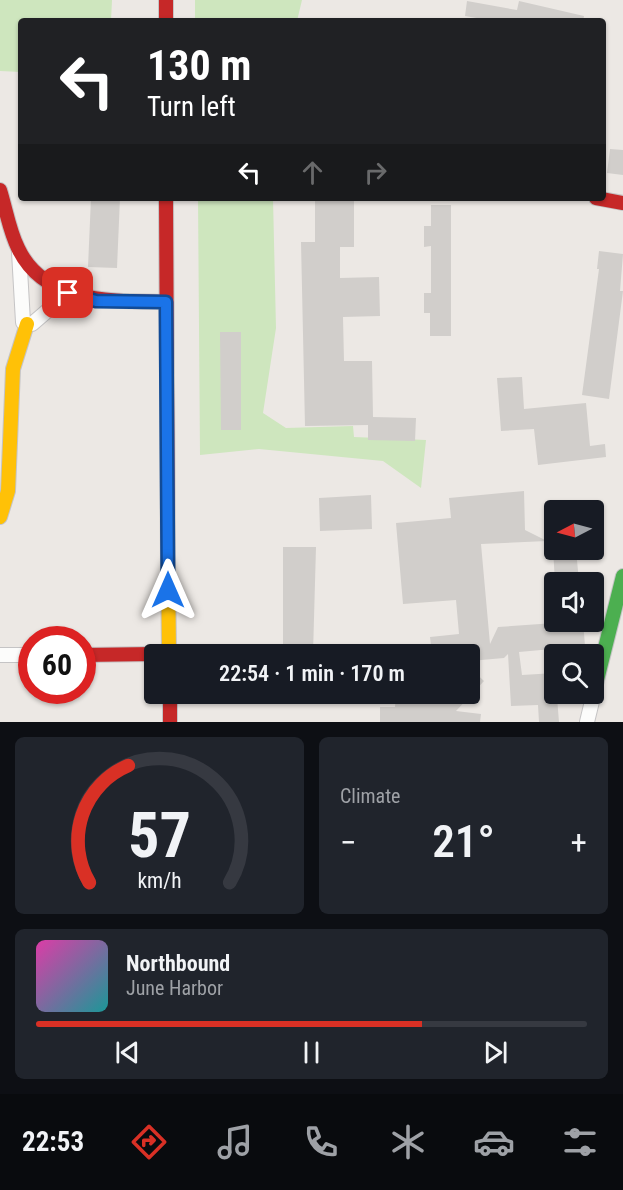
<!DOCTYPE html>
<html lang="en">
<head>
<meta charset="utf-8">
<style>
  body { margin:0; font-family:"Roboto Condensed",sans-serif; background:#20242c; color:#f1f3f6; height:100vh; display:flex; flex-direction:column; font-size:22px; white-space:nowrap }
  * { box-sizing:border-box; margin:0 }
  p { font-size:20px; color:#9ea1a6 }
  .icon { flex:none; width:33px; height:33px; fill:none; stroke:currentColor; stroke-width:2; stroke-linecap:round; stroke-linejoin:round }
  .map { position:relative; height:722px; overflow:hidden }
  .sheet { display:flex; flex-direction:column; gap:15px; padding:15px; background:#0d0f14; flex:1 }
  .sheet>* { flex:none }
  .top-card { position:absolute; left:18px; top:18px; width:588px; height:183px; border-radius:6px; box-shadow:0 2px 4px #0004; background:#202124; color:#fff; overflow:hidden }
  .needle { width:39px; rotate:264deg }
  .controls { position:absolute; left:544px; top:500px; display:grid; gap:12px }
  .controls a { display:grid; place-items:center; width:60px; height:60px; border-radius:6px; background:#171b24; box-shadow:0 2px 4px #0004; font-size:30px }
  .speed { position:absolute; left:18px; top:626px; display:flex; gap:12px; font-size:30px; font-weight:700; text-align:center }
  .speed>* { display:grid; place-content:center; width:78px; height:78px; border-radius:50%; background:#171b24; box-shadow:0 2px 4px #0004; line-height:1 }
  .speed .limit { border:9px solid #d22; background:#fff; color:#111 }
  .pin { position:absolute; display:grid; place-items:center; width:51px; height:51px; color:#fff; margin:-26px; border-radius:12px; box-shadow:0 3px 9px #0006 }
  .me { position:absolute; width:66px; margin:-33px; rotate:0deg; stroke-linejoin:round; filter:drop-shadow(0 0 4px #0008) }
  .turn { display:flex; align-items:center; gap:21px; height:126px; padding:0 30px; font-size:27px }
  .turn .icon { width:78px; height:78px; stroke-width:2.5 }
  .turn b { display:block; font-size:42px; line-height:51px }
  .lanes { display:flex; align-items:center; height:57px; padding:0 30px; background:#0003; justify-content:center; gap:30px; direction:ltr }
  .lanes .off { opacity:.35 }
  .big { font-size:45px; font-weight:600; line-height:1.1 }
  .sheet .tile { flex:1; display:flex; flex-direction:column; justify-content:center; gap:9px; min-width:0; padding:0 21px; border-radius:9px; background:#20242c }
  .sheet .dial { align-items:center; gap:0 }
  .dial svg { height:156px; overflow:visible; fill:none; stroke:#363941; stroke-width:7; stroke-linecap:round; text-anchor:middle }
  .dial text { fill:#f1f3f6; stroke:none }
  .song { display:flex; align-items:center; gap:18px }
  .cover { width:72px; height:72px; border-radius:9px; background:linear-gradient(135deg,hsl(320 70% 55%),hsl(180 70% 35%)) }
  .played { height:6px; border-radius:3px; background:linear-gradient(90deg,#d93025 70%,#363941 70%) }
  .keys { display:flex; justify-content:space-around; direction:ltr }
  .heat { display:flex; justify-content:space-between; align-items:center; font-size:33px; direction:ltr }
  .sheet .tiles { flex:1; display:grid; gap:15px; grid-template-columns:1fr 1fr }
  .tile:last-child { grid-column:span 2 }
  .trip { position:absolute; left:144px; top:644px; width:336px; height:60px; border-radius:6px; background:#171b24; box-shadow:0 2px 4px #0004; font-weight:600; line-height:60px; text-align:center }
  .menu { display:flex; height:96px; justify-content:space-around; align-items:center; background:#090b0e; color:#9ea1a6 }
  .menu .icon { width:42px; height:42px }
  .menu .on { color:#d93025 }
  .menu b { font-size:27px; color:#f1f3f6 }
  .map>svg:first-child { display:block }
  .green { fill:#cee6be }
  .building { fill:#d1cecb }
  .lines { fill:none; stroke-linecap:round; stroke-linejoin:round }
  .street-casing { stroke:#c5c4c5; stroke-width:16 }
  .fast-casing { stroke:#c5c4c5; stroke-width:16 }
  .slow-casing { stroke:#c5c4c5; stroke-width:16 }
  .jam-casing { stroke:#c5c4c5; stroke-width:16 }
  .street { stroke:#fcfcfb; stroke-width:14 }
  .fast { stroke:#4caf50; stroke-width:14 }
  .slow { stroke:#ffc107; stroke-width:14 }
  .jam { stroke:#c62828; stroke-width:14 }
  .route-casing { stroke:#114b97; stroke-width:15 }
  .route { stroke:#1a73e8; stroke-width:10 }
</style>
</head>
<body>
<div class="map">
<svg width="623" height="722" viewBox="0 0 623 722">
  <rect width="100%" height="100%" fill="#ece8e4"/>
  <g class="green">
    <polygon points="0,0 112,0 111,21 21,21 21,72 0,71"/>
    <polygon points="195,0 302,0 297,21 195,21"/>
    <polygon points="198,198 273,198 276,328 263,413 286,428 353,426 354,437 426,440 421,488 383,461 259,449 200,455"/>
  </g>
  <g class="building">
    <polygon points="467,1 517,10 519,1 584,16 583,21 494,21 465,16"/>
    <polygon points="610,149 623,150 623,175 607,173"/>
    <polygon points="91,198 120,198 117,268 88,267"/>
    <polygon points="315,198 354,198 354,247 340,247 340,278 379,277 380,316 343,317 344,361 372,361 373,417 416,418 415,441 368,440 368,425 305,426 301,242 315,242"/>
    <polygon points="431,205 451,205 451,336 430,336 430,313 424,313 424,293 431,293 431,246 424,247 424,226 431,226"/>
    <polygon points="599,251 623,254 620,291 623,291 609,399 582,395 599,269 597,269"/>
    <polygon points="220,332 241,332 241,430 221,430"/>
    <polygon points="522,377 524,409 586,403 590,446 605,444 606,457 538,465 534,429 501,431 497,378"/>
    <polygon points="524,491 525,530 547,541 481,544 490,644 498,627 583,621 585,646 519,652 522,675 555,673 559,722 539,722 538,705 511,706 508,654 504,658 470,661 470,654 432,654 430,637 459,634 456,600 403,604 396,523 451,518 449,498"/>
    <polygon points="371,495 372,529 320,531 319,498"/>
    <polygon points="283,547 316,547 313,654 283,654"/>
    <polygon points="553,549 576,549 579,582 555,582"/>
    <polygon points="470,668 484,681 456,711 481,714 480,722 380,722 380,707 395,707 396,693 470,693"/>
  </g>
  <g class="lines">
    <g class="street-casing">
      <g id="street">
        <polyline points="19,252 23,322 32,324 68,293"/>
        <polyline points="0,655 32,655"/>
        <polyline points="587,722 594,693"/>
      </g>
    </g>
    <g class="fast-casing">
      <polyline id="fast" points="594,692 623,576"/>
    </g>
    <g class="slow-casing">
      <g id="slow">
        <polyline points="0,517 8,491 13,369 27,324"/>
        <polyline points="168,564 169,654"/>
      </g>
    </g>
    <g class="jam-casing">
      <g id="jam">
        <polyline points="166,0 166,21"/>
        <path d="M0 190C6 209 9 230 18 248 44 304 113 301 166 302"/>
        <polyline points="166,198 168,564"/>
        <polyline points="596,198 623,203"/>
        <polyline points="82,655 154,654"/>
        <polyline points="170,693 170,722"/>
      </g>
    </g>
    <use href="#street" class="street"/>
    <use href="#fast" class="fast"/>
    <use href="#slow" class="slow"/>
    <use href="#jam" class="jam"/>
  </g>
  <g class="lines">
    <g class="route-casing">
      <polyline id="route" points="68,293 96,301 166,302 168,590"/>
    </g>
    <use href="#route" class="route"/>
  </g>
</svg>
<div class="controls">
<a><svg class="needle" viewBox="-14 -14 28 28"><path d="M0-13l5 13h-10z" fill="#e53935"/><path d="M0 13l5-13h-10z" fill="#9ea1a6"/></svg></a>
<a><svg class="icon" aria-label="sound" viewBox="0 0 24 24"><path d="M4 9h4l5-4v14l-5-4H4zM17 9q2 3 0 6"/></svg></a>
<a><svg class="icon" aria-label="search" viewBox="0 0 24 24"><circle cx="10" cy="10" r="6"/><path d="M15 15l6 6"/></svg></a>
</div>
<div class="speed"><div class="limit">60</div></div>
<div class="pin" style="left:68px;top:293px;background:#d93025"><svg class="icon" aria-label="arrive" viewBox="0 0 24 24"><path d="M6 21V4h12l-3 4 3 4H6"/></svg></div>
<svg class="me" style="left:168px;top:590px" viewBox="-20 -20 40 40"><path d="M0-17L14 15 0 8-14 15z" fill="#1a73e8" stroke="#fff" stroke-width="4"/></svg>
<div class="trip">22:54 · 1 min · 170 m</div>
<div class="top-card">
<div class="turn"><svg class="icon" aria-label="left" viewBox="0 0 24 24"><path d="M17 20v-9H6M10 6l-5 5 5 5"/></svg><div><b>130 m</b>Turn left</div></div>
<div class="lanes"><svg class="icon" aria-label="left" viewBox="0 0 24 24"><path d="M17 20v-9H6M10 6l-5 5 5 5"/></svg><svg class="icon off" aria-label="ahead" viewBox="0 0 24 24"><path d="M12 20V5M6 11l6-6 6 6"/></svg><svg class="icon off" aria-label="right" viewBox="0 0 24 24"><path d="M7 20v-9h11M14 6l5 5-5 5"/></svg></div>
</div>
</div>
<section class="sheet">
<div class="tiles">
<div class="tile dial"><svg viewBox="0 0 100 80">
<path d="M14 69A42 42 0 1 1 86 69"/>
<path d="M14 69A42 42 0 0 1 34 9" stroke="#d93025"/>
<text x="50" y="56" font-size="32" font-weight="700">57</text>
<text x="50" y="72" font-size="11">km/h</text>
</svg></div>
<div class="tile"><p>Climate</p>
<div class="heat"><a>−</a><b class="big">21°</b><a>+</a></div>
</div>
<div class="tile">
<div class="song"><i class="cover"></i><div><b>Northbound</b><p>June Harbor</p></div></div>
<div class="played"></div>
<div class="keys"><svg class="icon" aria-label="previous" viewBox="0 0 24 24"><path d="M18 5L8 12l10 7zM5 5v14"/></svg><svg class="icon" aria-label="pause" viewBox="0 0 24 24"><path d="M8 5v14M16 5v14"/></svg><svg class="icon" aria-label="next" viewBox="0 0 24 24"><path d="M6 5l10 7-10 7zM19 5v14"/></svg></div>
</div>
</div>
</section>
<nav class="menu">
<b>22:53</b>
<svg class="icon on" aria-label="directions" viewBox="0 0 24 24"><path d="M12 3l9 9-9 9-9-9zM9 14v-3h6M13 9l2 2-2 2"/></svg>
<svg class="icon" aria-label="music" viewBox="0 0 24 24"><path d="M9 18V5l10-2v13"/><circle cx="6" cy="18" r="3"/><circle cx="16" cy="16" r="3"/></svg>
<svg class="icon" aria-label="phone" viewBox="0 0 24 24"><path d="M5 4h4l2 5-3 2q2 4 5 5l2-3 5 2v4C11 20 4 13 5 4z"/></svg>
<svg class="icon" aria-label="climate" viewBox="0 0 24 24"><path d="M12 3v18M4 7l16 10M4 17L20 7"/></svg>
<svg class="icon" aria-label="car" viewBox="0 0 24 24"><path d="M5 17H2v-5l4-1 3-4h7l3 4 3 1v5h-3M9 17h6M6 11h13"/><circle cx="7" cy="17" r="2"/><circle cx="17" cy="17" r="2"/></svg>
<svg class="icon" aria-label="filters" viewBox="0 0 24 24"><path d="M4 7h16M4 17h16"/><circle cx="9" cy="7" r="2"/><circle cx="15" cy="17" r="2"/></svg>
</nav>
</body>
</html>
